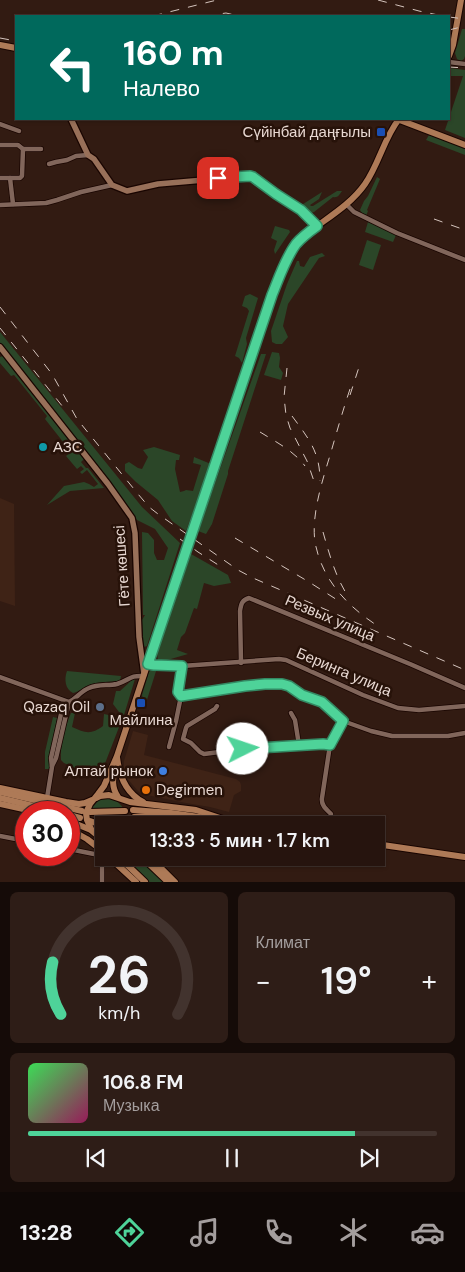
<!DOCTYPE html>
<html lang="ru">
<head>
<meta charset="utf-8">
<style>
  body { margin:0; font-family:"DM Sans",sans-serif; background:#2e1d17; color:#f1f3f6; height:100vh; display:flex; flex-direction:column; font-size:19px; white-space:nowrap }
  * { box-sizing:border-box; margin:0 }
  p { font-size:16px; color:#a49e9e }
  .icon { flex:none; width:28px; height:28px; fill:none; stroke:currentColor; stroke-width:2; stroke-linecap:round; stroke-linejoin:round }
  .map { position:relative; height:882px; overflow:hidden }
  .side { display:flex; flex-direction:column; gap:10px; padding:10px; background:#150b08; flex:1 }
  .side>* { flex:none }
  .top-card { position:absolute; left:15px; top:15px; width:435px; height:105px; border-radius:0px; box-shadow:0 1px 4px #0004,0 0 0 1px #42332e; background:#00695c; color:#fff; overflow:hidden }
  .speed { position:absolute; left:15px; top:801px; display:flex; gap:10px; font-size:25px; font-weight:700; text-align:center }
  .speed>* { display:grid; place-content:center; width:65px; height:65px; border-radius:50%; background:#26140e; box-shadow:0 1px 4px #0004,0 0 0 1px #42332e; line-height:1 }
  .speed .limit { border:8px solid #d22; background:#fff; color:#111 }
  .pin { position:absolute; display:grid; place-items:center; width:42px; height:42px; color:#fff; margin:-21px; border-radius:10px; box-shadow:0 2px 8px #0006 }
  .me { position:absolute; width:55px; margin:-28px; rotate:86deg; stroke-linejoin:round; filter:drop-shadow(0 0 4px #0008) }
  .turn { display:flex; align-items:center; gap:18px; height:105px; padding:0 25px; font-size:22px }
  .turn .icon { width:65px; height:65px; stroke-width:2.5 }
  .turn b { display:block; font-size:35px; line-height:42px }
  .big { font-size:38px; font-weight:600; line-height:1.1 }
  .side .card { flex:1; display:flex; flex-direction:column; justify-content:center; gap:8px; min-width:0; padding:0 18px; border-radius:8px; background:#2e1d17 }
  .side .dial { align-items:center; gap:0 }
  .dial svg { height:130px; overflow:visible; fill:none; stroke:#42332e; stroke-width:7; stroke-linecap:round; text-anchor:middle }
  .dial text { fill:#f1f3f6; stroke:none }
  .song { display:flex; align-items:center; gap:15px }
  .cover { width:60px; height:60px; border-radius:8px; background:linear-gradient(135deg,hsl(130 70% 55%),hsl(330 70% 35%)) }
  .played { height:5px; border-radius:2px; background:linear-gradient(90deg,#4ed399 80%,#42332e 80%) }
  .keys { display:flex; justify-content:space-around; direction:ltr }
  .heat { display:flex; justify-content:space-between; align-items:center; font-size:28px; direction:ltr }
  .side .tiles { flex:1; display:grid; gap:10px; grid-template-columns:1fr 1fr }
  .card:last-child { grid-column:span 2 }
  .trip { position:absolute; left:95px; top:816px; width:290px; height:50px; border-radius:0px; background:#26140e; box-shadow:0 1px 4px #0004,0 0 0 1px #42332e; font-weight:600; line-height:50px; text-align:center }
  .tab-bar { display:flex; height:80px; justify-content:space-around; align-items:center; background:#0f0806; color:#a49e9e }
  .tab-bar .icon { width:35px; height:35px }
  .tab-bar .active { color:#4ed399 }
  .tab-bar b { font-size:22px; color:#f1f3f6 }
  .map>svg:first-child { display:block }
  .built { fill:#3f2316 }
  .green { fill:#2b4628 }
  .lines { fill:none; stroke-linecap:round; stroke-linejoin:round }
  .street-casing { stroke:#190501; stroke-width:6 }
  .secondary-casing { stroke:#190501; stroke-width:8 }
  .primary-casing { stroke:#190501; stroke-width:8 }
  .street { stroke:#81665b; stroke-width:4.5 }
  .secondary { stroke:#987059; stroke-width:5.5 }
  .primary { stroke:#ae7a57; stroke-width:6 }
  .rail { stroke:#d5c5be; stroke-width:1; stroke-dasharray:9 9; stroke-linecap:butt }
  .primary-bridge-casing { stroke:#190501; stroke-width:8; stroke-linecap:butt }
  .primary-bridge { stroke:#ae7a57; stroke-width:6 }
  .route-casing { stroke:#338963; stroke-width:12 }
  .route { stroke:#4ed399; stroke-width:9 }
  .transit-dot { fill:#1a4fb4; stroke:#271209; stroke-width:2 }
  .culture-dot { fill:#0f9aa8; stroke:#271209; stroke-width:2 }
  .service-dot { fill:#5c6f8a; stroke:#271209; stroke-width:2 }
  .shop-dot { fill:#3f7fe0; stroke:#271209; stroke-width:2 }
  .food-dot { fill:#e8710a; stroke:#271209; stroke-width:2 }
  .labels { text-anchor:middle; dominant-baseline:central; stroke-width:5; stroke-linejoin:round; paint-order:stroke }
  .poi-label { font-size:15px; fill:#e8d8d2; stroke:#271209; text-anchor:end }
  .street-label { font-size:15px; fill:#e8d8d2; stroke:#271209 }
</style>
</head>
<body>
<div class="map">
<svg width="465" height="882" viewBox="0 0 465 882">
  <rect width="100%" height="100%" fill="#321b12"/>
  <g class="built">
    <polygon points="0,498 14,504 15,606 0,601"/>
    <polygon points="133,731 148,735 144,755 236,779 240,782 241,785 241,791 234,795 229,812 210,807 186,803 142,794 138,791 126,777 124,768 124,761"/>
  </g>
  <g class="green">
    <polygon points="462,29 465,29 465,56 464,59 461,61 457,59 455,53"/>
    <polygon points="449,68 465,70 465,138 445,130 463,76 449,76"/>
    <polygon points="429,135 465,148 465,155 426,140"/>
    <polygon points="377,177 380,179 367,210 368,211 366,216 362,213 360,210 364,201 368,196"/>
    <path d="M337 191H342C339 195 338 198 333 197L314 212 309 214 300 206 322 192 319 199 310 205 311 206H313Z"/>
    <polygon points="368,222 385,229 396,235 393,242 365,232"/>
    <polygon points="275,226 289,230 290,232 275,254 274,250 277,241 271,238"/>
    <polygon points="367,240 381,245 373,270 359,265"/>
    <polygon points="322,253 325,256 319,258 288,304 283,326 288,337 282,344 276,344 272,342 271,331 287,284 297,261 299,261 300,266 304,267 310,257"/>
    <polygon points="250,294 258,298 246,338 247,344 242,363 239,358 235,356 249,311 247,308 242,306 245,296"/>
    <polygon points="0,332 142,507 180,543 147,646 144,647 143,646 142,620 145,615 143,615 142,532 148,533 154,540 154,553 157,560 164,560 168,548 155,529 137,520 0,345"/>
    <polygon points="272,352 279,353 280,358 279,367 283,373 281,380 264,375"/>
    <polygon points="261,354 266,354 228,471 228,474 212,524 206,534 198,531"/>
    <polygon points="3,356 84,459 81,462 86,468 88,468 104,488 70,491 47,505 64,486 84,482 89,484 94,487 98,484 87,470 82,474 80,472 84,469 81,466 77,469 66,456 71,452 45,419 47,416 14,375 11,376 0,363 0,357"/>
    <polygon points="154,447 180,455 179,460 176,460 175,469 180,492 184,491 186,490 193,491 201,465 193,463 194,457 211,464 186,531 172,521 158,500 136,482 125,471 125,464 129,462 138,468 142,469 148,457 143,450"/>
    <polygon points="191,554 228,575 231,583 214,586 204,583 197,609 194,608 185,633 181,637 177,650 188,654 164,661 158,660 157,654"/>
    <polygon points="157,668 146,703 145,706 142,695 149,672 152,669"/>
    <path d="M67 671 121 676 120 681C110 682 97 681 87 686 82 688 79 692 73 693 65 689 64 679 67 671Z"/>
    <polygon points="135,679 124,715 119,712 113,704 116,691 120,691 132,680"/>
    <path d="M71 713H75L72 727C85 733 91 735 103 726L104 714 113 716 121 722 99 779 64 763 61 760C60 744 65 727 71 713Z"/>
    <polygon points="53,717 57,718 50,755 50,766 49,769 45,769 45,752"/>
    <path d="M107 798C114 798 119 802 123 808L105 809H91L99 800Z"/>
    <polygon points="125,815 123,825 110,825 94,818 94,816"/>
    <polygon points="123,858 138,858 164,882 147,882"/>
  </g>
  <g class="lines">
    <g class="street-casing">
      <g id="street">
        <polyline points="449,62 465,64"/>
        <polyline points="0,124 19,131"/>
        <polyline points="0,145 18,145 23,149 41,149"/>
        <polyline points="49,164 56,162 67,160 76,156 88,155"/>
        <polyline points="0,178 20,178 22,176 23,149"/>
        <polyline points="10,178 13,204"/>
        <polyline points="346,204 354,212 397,233 465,260"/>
        <polyline points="0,205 46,203 57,200 81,192 112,185"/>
        <path d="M241 663 240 611C241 604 242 600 249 598L410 664 465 688"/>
        <polyline points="148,664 154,665 182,666 279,659 286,660 363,695 398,708 419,710 465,706"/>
        <path d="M0 677 69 702C76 699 81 691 89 688 98 684 108 686 117 684 130 680 129 675 144 676"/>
        <polyline points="181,696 245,686 265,684 282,684 289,686 302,695 322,703 343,721 371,731 392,736 448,736 465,733"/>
        <polyline points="181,696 178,692 182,666"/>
        <polyline points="217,706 215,709 187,726 186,728 183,739 191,743 200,752 204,754 243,749 299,745 330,745"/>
        <polyline points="291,713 295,720 299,745"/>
        <polyline points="169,747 176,721 181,696"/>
        <polyline points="52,766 56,758 69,702"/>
        <polyline points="47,798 52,767 51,758 64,701"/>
        <path d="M329 825 331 814C326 809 321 805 322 798L330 745 343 721"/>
        <polyline points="0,836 26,841"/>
        <polyline points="69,849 104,856"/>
        <polyline points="102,882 102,856"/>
      </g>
    </g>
    <g class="secondary-casing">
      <g id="secondary">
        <path d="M71 119 88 155 94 159 112 185 127 191 158 184 250 176 253 177C274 193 298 207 317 226"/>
        <polyline points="0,347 108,484 132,518 135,533 139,637 144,674"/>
      </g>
    </g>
    <g class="primary-casing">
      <g id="primary">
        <polyline points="0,45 16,48"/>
        <polyline points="449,56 453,45 461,0"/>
        <polyline points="397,119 465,145"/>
        <path d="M208 484 272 295C280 274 287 254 303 237 323 220 349 207 365 184 379 164 384 138 399 119"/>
        <path d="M117 757C119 775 126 793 143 802"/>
        <path d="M115 767C113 778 111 787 118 797"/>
        <polyline points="0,788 66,802 79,804 85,803 92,800"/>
        <polyline points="0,792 82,811"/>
        <polyline points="0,798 58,812"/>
        <polyline points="96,798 100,796 109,795 130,802 196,810 229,821 245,825"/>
        <polyline points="0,804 37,812"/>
        <polyline points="133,810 171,813 213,819"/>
        <polyline points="90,812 125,811"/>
        <polyline points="69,815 80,818"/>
        <polyline points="69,821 91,830"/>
        <polyline points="90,821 104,826"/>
        <polyline points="128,823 134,817 152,816 210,823 230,824"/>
        <polyline points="155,825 162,819 166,818"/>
        <polyline points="69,829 87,839 104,852"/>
        <polyline points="104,837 98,836 92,831 87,820 86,813 90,804 98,794 104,786 117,756 169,599"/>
        <polyline points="376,844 465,857"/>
        <polyline points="110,858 136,882"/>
        <polyline points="120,858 145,882"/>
        <polyline points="143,858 168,882"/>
        <polyline points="151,858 175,882"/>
      </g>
    </g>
    <use href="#street" class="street"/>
    <use href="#secondary" class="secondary"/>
    <use href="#primary" class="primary"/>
    <g class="rail">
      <polyline points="378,0 419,11 443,16"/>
      <polyline points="153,16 217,0"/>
      <polyline points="205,16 226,13 239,16"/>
      <polyline points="449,17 465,19"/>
      <polyline points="449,30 465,26"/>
      <polyline points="0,38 16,41"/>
      <polyline points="449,67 465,68"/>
      <polyline points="434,219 465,230"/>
      <polyline points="0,307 52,374 77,419 138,494 149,507 158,514 238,570 253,578 465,670"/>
      <polyline points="0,328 67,412"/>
      <polyline points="287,368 284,397 286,415 290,428 307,461 315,484"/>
      <path d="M350 389C343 410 337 431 331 452 323 479 311 514 315 542 322 581 349 608 381 628"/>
      <polyline points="350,395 360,364"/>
      <path d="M292 416C309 439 320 452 320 481"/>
      <path d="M260 432C276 442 294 451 305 466"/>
      <path d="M323 532C329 553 335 575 346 593"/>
      <polyline points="235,538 309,582 342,603"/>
      <polyline points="180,539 198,552 223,568"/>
    </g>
    <g class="primary-bridge-casing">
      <polyline id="primary-bridge" points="169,599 208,484"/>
    </g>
    <use href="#primary-bridge" class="primary-bridge"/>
  </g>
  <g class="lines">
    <g class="route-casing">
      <path id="route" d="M218 178 250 176 253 177 276 194 301 210 317 226C310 231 302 237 296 244 285 259 279 278 272 295L148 664 154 665 182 666 178 692 181 696 245 686 265 684H282L289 686 302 695 322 702 343 721 330 745 323 744 243 749"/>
    </g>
    <use href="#route" class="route"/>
  </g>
  <g class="transit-dot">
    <rect x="376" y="127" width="10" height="10" rx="2.5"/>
    <rect x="136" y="698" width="10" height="10" rx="2.5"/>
  </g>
  <circle class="culture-dot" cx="43" cy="447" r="5"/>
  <circle class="service-dot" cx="100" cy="707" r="5"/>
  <circle class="shop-dot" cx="163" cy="771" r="5"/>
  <circle class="food-dot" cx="146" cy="790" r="5"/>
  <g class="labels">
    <g class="poi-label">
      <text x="371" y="132">Сүйінбай даңғылы</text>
      <text x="53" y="447" text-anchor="start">АЗС</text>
      <text x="90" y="707">Qazaq Oil</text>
      <text x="141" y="720" text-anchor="middle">Майлина</text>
      <text x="153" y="771">Алтай рынок</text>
      <text x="156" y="790" text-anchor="start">Degirmen</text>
    </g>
    <g class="street-label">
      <text transform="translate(122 566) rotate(-94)">Гёте көшесі</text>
      <text transform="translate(330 618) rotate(23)">Резвых улица</text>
      <text transform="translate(344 672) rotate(23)">Беринга улица</text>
    </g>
  </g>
</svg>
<div class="speed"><div class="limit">30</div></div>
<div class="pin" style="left:218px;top:178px;background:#d93025"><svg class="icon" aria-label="arrive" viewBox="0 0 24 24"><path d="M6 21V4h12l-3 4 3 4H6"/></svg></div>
<svg class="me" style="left:243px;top:749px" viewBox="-20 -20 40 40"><circle r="19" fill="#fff"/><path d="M0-13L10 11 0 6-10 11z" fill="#4ed399"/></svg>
<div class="trip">13:33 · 5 мин · 1.7 km</div>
<div class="top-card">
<div class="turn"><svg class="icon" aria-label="left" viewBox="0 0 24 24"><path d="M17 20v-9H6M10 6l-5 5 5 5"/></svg><div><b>160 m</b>Налево</div></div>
</div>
</div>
<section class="side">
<div class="tiles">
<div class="card dial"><svg viewBox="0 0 100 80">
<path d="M14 69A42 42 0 1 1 86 69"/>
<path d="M14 69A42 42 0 0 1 9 37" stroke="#4ed399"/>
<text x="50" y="56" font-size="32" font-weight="700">26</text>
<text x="50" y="72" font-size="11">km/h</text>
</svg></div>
<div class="card"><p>Климат</p>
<div class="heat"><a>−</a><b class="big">19°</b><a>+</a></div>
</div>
<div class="card">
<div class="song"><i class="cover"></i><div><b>106.8 FM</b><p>Музыка</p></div></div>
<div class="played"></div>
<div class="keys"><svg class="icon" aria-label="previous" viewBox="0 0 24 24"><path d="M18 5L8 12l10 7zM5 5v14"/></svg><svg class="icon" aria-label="pause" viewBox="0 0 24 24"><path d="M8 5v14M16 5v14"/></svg><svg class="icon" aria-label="next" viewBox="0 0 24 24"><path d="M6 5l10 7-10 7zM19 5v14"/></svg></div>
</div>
</div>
</section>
<nav class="tab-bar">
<b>13:28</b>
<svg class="icon active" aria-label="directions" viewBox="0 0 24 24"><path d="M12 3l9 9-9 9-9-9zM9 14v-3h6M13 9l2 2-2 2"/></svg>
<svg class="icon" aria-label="music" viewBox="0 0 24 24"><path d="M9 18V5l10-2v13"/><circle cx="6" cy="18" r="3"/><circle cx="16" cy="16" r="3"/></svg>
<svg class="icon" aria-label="phone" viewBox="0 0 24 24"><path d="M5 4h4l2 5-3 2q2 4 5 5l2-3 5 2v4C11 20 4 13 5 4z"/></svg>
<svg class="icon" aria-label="climate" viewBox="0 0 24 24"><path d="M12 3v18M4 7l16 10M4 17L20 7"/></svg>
<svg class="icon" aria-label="car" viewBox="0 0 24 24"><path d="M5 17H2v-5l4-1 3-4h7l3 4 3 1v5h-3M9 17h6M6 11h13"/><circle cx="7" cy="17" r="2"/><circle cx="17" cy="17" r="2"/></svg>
</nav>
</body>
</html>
